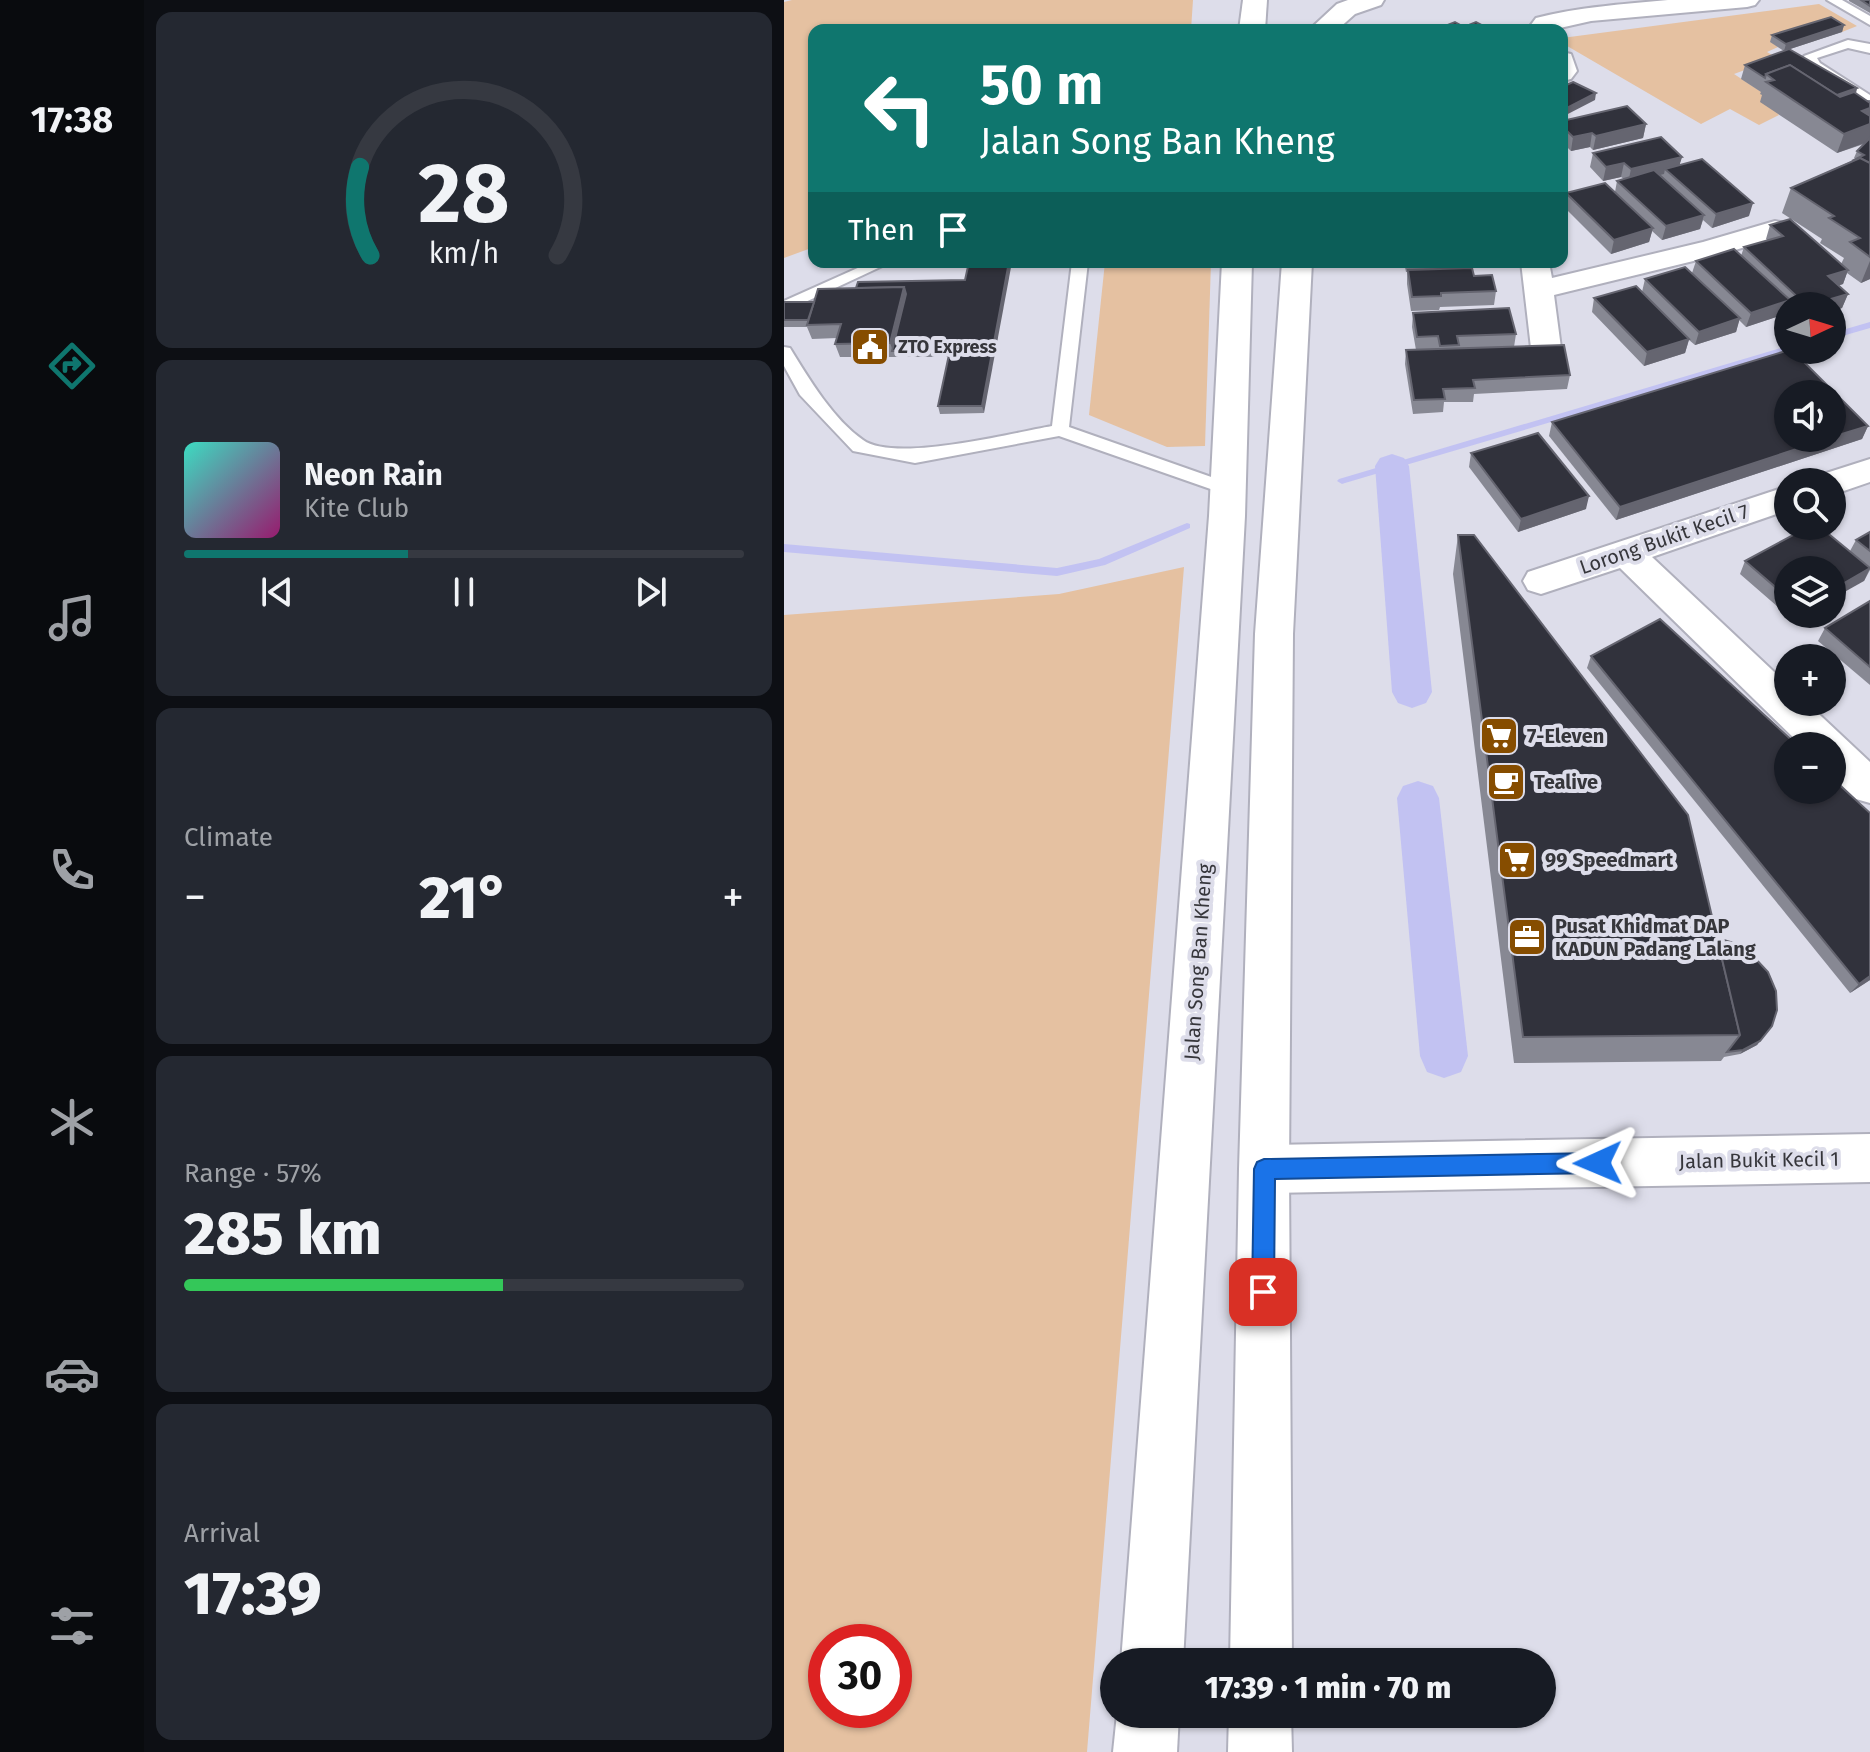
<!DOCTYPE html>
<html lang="en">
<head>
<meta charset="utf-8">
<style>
  body { margin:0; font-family:"Fira Sans",sans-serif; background:#242831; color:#f1f3f6; height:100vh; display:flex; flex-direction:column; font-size:30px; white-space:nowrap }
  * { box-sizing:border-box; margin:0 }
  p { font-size:26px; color:#9ea1a6 }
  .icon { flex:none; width:44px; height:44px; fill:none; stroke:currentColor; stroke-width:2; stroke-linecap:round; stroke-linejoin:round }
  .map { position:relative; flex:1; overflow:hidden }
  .details { display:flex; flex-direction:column; gap:12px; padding:12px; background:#0d0f14; width:640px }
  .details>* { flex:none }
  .hud { position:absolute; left:24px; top:24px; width:760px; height:244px; border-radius:16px; box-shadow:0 2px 6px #0004; background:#0f766e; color:#fff; overflow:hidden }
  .needle { width:52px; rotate:86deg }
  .tools { position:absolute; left:990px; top:292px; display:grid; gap:16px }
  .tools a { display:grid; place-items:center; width:72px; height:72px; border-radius:50%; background:#171b24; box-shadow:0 2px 6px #0004; font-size:40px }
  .speed { position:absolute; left:24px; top:1624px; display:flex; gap:16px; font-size:40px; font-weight:700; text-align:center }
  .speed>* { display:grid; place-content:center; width:104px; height:104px; border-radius:50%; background:#171b24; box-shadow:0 2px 6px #0004; line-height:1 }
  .speed .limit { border:12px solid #d22; background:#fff; color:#111 }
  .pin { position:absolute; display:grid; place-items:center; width:68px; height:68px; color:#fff; margin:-34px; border-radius:16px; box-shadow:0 4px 12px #0006 }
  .me { position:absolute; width:88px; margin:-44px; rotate:269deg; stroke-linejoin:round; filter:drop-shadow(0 0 6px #0008) }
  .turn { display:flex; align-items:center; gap:28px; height:168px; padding:0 40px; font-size:36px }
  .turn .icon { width:104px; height:104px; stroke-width:2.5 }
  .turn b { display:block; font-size:56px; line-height:68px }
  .then { display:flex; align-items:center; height:76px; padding:0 40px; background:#0003; gap:16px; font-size:30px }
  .big { font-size:60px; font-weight:800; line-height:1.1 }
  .details .card { flex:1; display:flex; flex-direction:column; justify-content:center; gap:12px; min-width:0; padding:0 28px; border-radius:16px; background:#242831 }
  .details .dial { align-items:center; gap:0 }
  .dial svg { height:208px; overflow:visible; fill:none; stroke:#363941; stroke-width:7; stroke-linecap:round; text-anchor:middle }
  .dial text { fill:#f1f3f6; stroke:none }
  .song { display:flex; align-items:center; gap:24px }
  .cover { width:96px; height:96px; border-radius:12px; background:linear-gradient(135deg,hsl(170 70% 55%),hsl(320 70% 35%)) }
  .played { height:8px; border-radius:4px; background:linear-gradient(90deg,#0f766e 40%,#363941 40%) }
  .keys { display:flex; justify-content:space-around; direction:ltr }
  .heat { display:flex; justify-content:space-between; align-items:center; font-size:44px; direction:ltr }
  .charge { height:12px; border-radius:6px; background:linear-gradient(90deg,#34c759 57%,#363941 0) }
  .trip { position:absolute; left:316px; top:1648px; width:456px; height:80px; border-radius:40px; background:#171b24; box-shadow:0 2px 6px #0004; font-weight:800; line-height:80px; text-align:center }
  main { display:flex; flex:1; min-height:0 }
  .tabs { display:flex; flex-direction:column; width:144px; justify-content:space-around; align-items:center; background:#090b0e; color:#9ea1a6 }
  .tabs .icon { width:56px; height:56px }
  .tabs .on { color:#0f766e }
  .tabs b { font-size:36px; color:#f1f3f6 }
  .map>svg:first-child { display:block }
  .green { fill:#e5c1a1; fill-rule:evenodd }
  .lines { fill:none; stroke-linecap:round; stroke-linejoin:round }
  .stream { fill:#c2c2f2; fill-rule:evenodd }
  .canal { fill:#c2c2f2; fill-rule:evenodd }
  .lane-casing { stroke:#b0b0bd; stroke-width:4 }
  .street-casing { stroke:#b0b0bd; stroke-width:4 }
  .primary-casing { stroke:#b0b0bd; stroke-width:4 }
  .lane { fill:#fff; fill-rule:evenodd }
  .street { fill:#fff; fill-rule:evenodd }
  .primary { fill:#fff; fill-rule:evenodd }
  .wall { fill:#878893 }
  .shaded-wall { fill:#656570 }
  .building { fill:#31323c; stroke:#656570; stroke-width:2 }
  .route { fill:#1a73e8; stroke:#114b97; stroke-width:2 }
  .labels { text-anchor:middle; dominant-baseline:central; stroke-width:8; stroke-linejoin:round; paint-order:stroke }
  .far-poi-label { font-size:18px; font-weight:bold; fill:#36363b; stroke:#ddddea; text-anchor:start }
  .street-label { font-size:20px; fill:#36363b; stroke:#ddddea }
  .poi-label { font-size:20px; font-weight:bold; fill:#36363b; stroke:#ddddea; text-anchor:start }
</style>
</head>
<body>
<main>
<nav class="tabs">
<b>17:38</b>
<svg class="icon on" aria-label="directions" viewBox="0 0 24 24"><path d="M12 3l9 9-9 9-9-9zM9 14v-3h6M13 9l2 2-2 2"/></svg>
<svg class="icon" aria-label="music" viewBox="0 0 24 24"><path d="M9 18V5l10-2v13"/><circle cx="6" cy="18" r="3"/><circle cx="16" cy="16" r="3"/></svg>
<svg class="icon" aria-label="phone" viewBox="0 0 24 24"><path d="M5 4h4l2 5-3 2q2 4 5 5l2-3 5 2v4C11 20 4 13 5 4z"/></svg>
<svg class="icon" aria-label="climate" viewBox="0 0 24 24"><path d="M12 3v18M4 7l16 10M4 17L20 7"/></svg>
<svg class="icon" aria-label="car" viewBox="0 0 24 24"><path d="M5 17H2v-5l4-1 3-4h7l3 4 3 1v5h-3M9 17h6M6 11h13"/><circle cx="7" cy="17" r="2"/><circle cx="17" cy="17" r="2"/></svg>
<svg class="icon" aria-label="filters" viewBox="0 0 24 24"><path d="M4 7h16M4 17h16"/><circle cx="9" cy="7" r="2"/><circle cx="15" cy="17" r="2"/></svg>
</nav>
<section class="details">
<div class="card dial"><svg viewBox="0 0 100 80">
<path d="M14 69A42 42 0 1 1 86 69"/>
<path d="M14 69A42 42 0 0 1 10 35" stroke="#0f766e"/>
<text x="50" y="56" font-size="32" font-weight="700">28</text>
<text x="50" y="72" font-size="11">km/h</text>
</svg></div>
<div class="card">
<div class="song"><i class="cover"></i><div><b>Neon Rain</b><p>Kite Club</p></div></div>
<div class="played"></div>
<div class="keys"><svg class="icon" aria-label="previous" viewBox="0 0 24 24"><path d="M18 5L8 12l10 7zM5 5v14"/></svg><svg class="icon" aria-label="pause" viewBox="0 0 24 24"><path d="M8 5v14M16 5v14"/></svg><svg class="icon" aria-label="next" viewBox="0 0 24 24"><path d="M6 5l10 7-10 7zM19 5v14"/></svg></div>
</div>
<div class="card"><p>Climate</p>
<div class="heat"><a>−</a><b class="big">21°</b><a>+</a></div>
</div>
<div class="card"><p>Range · 57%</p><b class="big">285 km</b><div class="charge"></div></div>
<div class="card"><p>Arrival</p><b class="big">17:39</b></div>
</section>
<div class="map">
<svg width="1086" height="1752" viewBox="0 0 1086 1752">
  <rect width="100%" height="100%" fill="#ddddea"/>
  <g class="green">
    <polygon points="8,0 409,0 407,30 30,30 30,247 0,258 0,2"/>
    <polygon points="1035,4 1073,26 1058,32 1045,24 987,42 994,47 983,52 993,58 950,74 979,93 995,115 975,125 946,109 917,124 778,43 778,38"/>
    <polygon points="321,262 427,262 421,446 383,447 305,415"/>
    <path d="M400 567 303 1752H0V615L275 594ZM42 1642H110V1710H42Z"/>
  </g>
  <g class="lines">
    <g class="stream">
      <polygon points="1086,322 1086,328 1048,339 1048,333"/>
      <polygon points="1004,346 1004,350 1007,351 561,483 558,484 553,481 555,479"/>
      <polygon points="403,523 406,524 406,528 321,565 273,576 0,552 0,544 273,568 315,559"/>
    </g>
    <g class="canal">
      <polygon points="608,454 620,458 625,466 648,692 642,703 628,708 614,703 608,692 591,466 596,458"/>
      <polygon points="634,781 649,786 655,798 684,1056 677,1072 660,1078 643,1072 636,1056 613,798 619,786"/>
    </g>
    <g class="lane-casing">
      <g id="lane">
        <polygon points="1043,0 1058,0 1086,16 1086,25"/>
        <polygon points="1064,40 1086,44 1086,53 1064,48 1033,58 1036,63 1086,95 1086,105 1025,68 1020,56"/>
        <polygon points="87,262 107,262 0,312 0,301"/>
        <path d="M288 262H304L285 427 450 485 453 489 450 493H438L275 436 131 463 69 451 16 395 0 366V347L6 348C25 379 49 419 79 440 111 463 228 433 268 426Z"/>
      </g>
    </g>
    <g class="street-casing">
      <g id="street">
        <path d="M884 0H975L971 5 963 7 807 21 767 30H743L752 18C795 7 840 4 884 0Z"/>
        <polygon points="778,52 787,54 793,71 787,79 778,81"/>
        <polygon points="991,221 1001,223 1005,229 1001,235 938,254 770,295 777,348 773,355 762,358 751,355 747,348 737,262 765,262 768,278 919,242"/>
        <polygon points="1086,459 1086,482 1048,495 1048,482 1032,482 1036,475"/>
        <polygon points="1004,486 1004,510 868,557 1004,685 1004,702 1022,702 1086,762 1086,803 1072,799 1048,776 1048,746 1018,746 836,568 757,594 744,590 739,581 744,572"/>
        <polygon points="1086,1134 1086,1182 480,1193 463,1186 456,1169 463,1152 480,1145"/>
      </g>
    </g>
    <g class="primary-casing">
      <g id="primary">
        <polygon points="459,0 483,0 481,30 455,30"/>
        <polygon points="564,0 600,0 597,5 571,14 553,30 525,30 553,4"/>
        <polygon points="438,262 468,262 461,516 399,1662 337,1662 425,516"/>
        <polygon points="498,262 528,262 509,634 505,1169 508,1662 446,1662 455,1169 471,634"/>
        <polygon points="333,1714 395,1714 393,1752 329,1752"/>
        <polygon points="445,1714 507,1714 508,1752 444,1752"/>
      </g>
    </g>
    <use href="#lane" class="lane"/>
    <use href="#street" class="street"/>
    <use href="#primary" class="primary"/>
  </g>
  <g class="wall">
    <polygon points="1065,0 1086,0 1086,13 1065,1"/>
    <polygon points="1060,25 1058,32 1000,51 986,42 988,35"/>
    <polygon points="961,65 1073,88 1072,94 1081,100 1086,100 1086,279 1077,283 1063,273 1059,284 1054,286 1064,294 1058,308 1048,311 1048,306 1004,306 1001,314 962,327 955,320 952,332 911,345 905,340 901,353 860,366 808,312 810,298 858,292 861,279 908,273 912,261 957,256 960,247 984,241 982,239 986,225 1057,264 1060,258 1036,243 1038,239 998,213 1007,188 1072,159 1070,158 1073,151 1080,144 1053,153 976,102 978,95 976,94 977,92 957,79"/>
    <polygon points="778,121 862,124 859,138 809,150 806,147 787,151 778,142"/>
    <polygon points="809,153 898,157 895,165 965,216 928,228 919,220 916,229 878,240 868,231 865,242 827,254 780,207 782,193 831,192 833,181 840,179 837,177 819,181 806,167"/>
    <polygon points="620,262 703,262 702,267 685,268 690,276 712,291 710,305 656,307 655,310 627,311 623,284 623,272 622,272"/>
    <polygon points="181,280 200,413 156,414 154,406 165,357 56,357 51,344 53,338 28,339 23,327 0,327 0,302 30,302 72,288"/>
    <polygon points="629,313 732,334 730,347 786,375 783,389 690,394 689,402 660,402 659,412 629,414 621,364 622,350 632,350 628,327"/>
    <polygon points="768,422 1084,426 1078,439 832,520 765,436"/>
    <polygon points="687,453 802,509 734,532 685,467"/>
    <polygon points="1086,532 1086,570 1080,581 1004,570 1004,614 1022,614 1010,621 956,574 961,561 1066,551 1072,540"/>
    <polygon points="674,535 933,938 988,1026 973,1045 956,1054 940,1057 937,1061 730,1063 669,574"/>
    <polygon points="1086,601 1086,685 1034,641 1041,628"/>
    <polygon points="807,656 1086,980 1066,993 803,668"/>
  </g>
  <g class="shaded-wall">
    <polygon points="1060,25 1058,32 1000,51 1002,44"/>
    <polygon points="1073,88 1069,102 1046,98"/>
    <polygon points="812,93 811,100 780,116 781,109"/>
    <polygon points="1086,108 1086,141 1053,153 1060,134 1078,111"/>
    <polygon points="862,124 859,138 809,150 812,136"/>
    <polygon points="808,133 806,147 787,151 789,137"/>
    <polygon points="898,157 894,170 881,169 880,174 844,183 847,169"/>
    <polygon points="840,163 837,177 819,181 822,167"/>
    <polygon points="969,203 965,216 928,228 932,214"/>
    <polygon points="920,215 916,229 878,240 882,226"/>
    <polygon points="869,228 865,242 827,254 830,240"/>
    <polygon points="1086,261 1086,279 1077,283"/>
    <polygon points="225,262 228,262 200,413 198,406"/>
    <polygon points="1064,270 1059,284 1039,290 1044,276"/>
    <polygon points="120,287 124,301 109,351 106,343"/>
    <polygon points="1064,294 1058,308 1048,311 1048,306 1024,306"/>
    <polygon points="1006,300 1001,314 962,327 967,313"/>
    <polygon points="956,318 952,332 911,345 915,332"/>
    <polygon points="905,339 901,353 860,366 863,352"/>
    <polygon points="1084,426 1078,439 832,520 836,507"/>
    <polygon points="805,496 802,509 734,532 737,519"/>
    <polygon points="1086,568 1080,581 1048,599 1048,590"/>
    <polygon points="1013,614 1022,614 1010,621"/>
    <polygon points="1086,976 1086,980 1066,993 1075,984"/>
    <polygon points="976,1041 973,1045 956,1054 959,1050"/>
  </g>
  <g class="building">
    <polygon points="1077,0 1086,0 1086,6"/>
    <polygon points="1047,17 1060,25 1002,44 988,35"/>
    <polygon points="671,22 680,27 692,22 707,30 651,30"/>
    <polygon points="1005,49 1073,88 1053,95 1006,65 982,74 981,78 961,65"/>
    <polygon points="1006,65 1056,97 1070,92 1086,103 1086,108 1078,111 1086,116 1086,124 1060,134 982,82 990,80 982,74"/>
    <polygon points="789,82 812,93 781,109 778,107 778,87"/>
    <polygon points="843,106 862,124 812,136 808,133 789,137 778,126 778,121"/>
    <polygon points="877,137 898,157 847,169 840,163 822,167 809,153"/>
    <polygon points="1086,138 1086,163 1076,158 1068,161 1080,155 1073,151"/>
    <polygon points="1076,158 1086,163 1086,257 1066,242 1076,238 1045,218 1050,216 1007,188"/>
    <polygon points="918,159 969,203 932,214 881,169"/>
    <polygon points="870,170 920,215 882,226 833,181"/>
    <polygon points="821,183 869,228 830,240 782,193"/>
    <polygon points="1006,219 1064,270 1044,276 1064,294 1023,306 960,247 999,236 986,225"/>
    <polygon points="950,249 1006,300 967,313 912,261"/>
    <polygon points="185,262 225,262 198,406 154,406 166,350 108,351 122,294 120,287 72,288 74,282 181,280"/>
    <polygon points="901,267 956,318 915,332 861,279"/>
    <polygon points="688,268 690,276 708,275 712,291 657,293 657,296 628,297 624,270"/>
    <polygon points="852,286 905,339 863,352 810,298"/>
    <polygon points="120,287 106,343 51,344 57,324 23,325 34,289"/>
    <polygon points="0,302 30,302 24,320 0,320"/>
    <polygon points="725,308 732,334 673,336 675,345 656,346 654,336 633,337 629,313"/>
    <polygon points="780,345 786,375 689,380 691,388 659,389 661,399 630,400 622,350"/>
    <polygon points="1005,350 1008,350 1084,426 1048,437 1048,394 1004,394 1004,438 1046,438 836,507 768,422"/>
    <polygon points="754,433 805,496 737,519 687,453"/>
    <polygon points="1026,526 1035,526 1086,568 1048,590 1048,570 1004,570 1004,598 961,561"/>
    <polygon points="1086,532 1086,551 1072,540"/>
    <polygon points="674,535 690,535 904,815 956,1035 739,1037"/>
    <polygon points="1086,601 1086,667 1041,628"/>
    <polygon points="876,619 1014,746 1004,746 1004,790 1048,790 1048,778 1086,813 1086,976 1075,984 807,656"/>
    <polygon points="933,938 953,944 970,957 984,972 992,991 993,1010 988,1026 976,1041 959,1050 943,1052 956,1035"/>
  </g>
  <polygon class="route" points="814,1153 821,1156 824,1163 821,1170 814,1173 491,1179 490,1292 487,1300 479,1303 471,1300 468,1292 470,1169 473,1162 480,1159"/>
  <defs>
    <g id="civic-square" transform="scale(2)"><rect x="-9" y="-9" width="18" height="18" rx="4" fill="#864d00" stroke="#ddddea"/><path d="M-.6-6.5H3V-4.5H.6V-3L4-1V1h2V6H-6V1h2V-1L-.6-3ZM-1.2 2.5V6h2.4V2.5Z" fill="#fff"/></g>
    <g id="supermarket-square" transform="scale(2)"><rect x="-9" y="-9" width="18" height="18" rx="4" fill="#864d00" stroke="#ddddea"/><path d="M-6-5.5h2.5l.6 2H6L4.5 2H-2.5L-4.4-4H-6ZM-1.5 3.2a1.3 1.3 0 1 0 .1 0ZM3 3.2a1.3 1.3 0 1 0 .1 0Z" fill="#fff"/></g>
    <g id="cafe-square" transform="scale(2)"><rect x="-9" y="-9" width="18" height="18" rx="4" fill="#864d00" stroke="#ddddea"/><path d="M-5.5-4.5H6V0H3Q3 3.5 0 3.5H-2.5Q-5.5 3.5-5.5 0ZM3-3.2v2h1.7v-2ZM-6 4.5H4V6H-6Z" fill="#fff"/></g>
    <g id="office-square" transform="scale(2)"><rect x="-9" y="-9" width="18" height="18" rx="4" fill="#864d00" stroke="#ddddea"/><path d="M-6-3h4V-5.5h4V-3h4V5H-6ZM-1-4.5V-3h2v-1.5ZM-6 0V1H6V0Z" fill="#fff"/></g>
  </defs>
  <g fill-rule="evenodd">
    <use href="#civic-square" x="86" y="347"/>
    <use href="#supermarket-square" x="715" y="736"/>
    <use href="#cafe-square" x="722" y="782"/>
    <use href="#supermarket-square" x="733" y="860"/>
    <use href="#office-square" x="743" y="937"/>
  </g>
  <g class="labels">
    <g class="far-poi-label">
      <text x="114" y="347">ZTO Express</text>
    </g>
    <g class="street-label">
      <text transform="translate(880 539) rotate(-19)">Lorong Bukit Kecil 7</text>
      <text transform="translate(414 962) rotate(-86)">Jalan Song Ban Kheng</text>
      <text transform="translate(975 1160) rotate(-1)">Jalan Bukit Kecil 1</text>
    </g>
    <g class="poi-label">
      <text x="743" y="736">7-Eleven</text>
      <text x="750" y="782">Tealive</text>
      <text x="761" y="860">99 Speedmart</text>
      <text x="771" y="926">Pusat Khidmat DAP<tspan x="771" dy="23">KADUN Padang Lalang</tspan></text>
    </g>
  </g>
</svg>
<div class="tools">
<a><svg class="needle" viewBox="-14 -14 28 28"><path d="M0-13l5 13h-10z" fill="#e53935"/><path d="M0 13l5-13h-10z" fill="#9ea1a6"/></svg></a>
<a><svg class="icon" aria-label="sound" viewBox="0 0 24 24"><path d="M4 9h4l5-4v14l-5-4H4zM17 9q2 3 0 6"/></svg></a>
<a><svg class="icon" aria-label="search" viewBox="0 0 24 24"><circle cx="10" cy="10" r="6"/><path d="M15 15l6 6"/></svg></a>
<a><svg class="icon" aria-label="layers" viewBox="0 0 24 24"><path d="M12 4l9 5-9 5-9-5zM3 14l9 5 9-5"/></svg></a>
<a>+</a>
<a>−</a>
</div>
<div class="speed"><div class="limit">30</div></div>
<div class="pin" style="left:479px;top:1292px;background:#d93025"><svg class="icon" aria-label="arrive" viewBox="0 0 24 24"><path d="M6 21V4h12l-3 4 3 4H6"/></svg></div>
<svg class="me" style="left:814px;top:1163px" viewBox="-20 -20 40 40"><path d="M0-17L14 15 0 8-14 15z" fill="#1a73e8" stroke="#fff" stroke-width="4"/></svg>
<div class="trip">17:39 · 1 min · 70 m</div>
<div class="hud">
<div class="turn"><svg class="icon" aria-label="left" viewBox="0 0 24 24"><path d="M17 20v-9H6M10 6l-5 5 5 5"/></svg><div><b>50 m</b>Jalan Song Ban Kheng</div></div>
<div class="then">Then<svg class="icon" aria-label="arrive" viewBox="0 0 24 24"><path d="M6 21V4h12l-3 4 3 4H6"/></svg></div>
</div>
</div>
</main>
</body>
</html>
